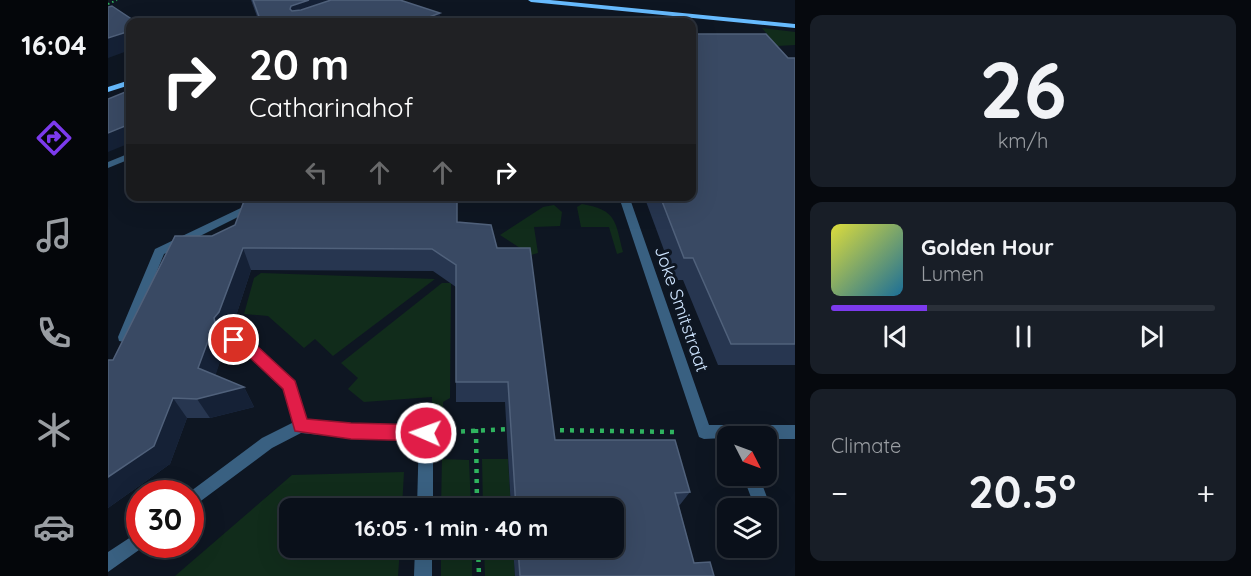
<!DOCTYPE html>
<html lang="en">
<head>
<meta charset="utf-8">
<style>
  body { margin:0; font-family:Quicksand,sans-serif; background:#181e27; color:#f1f3f6; height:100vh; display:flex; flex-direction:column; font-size:22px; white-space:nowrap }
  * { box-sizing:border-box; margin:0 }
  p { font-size:20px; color:#999da2 }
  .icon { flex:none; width:33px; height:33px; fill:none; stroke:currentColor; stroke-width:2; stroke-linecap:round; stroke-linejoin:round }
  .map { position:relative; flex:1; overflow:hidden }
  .panel { display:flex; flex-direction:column; gap:15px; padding:15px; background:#06090e; width:456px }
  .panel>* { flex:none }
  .banner { position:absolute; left:18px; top:18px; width:570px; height:183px; border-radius:12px; box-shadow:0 6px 24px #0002,0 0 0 2px #2a3039; background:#202124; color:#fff; overflow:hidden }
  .needle { width:39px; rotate:132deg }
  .controls { position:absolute; left:609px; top:426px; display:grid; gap:12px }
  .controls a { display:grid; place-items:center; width:60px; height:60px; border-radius:12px; background:#0a101a; box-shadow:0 6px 24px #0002,0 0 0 2px #2a3039; font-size:30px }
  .speed { position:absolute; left:18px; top:480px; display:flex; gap:12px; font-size:30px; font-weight:700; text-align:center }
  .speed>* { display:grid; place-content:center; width:78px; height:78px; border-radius:50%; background:#0a101a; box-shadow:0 6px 24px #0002,0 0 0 2px #2a3039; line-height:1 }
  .speed .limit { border:9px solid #d22; background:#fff; color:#111 }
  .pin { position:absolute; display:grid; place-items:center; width:51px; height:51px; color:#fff; margin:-26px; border:3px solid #fff; border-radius:50%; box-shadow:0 2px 6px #0007 }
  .me { position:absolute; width:66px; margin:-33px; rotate:272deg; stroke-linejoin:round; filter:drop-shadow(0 0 4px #0008) }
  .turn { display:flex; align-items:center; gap:21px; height:126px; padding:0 24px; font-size:27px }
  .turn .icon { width:78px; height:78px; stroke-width:2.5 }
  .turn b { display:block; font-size:42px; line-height:51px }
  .lanes { display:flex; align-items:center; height:57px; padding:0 24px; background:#0003; justify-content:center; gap:30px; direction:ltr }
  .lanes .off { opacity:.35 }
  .big { font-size:45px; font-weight:800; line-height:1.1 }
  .panel .widget { flex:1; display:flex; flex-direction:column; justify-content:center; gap:9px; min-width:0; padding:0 21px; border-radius:12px; background:#181e27 }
  .panel .dial { align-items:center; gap:0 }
  .dial b { font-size:78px; line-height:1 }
  .song { display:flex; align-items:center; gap:18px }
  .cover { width:72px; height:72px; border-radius:9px; background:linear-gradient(135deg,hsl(60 70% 55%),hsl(200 70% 35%)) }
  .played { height:6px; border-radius:3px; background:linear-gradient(90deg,#7c3aed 25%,#2a3039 25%) }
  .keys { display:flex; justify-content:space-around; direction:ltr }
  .heat { display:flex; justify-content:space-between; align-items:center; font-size:33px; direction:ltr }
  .trip { position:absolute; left:171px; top:498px; width:345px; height:60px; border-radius:12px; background:#0a101a; box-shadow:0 6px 24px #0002,0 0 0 2px #2a3039; font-weight:800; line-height:60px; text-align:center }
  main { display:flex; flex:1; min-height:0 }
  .dock { display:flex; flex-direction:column; width:108px; justify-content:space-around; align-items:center; background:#04060a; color:#999da2 }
  .dock .icon { width:42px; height:42px }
  .dock .selected { color:#7c3aed }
  .dock b { font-size:27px; color:#f1f3f6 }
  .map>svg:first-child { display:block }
  .green { fill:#112c1b }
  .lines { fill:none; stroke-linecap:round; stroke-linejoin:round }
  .path-far1 { stroke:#2fb35f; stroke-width:2; stroke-dasharray:1.5 3; stroke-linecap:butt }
  .path { stroke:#2fb35f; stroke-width:4.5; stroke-dasharray:4 6; stroke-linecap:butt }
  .service { fill:#396081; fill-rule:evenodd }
  .minor { fill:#396081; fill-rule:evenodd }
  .secondary { fill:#67bbfe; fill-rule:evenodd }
  .wall { fill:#273650 }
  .shaded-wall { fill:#152136 }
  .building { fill:#394963; stroke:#50617b; stroke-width:1.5 }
  .route { fill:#e11d48; stroke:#92132f; stroke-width:1.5 }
  .labels { text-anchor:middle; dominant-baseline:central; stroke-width:6; stroke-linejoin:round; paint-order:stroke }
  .street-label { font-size:18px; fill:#cfe5ff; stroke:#0e1622 }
</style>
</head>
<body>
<main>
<nav class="dock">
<b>16:04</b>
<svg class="icon selected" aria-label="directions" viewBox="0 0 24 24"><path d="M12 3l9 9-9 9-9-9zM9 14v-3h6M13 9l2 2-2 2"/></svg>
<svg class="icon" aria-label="music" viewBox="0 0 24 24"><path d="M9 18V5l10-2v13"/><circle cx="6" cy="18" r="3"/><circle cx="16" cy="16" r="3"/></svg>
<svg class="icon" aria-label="phone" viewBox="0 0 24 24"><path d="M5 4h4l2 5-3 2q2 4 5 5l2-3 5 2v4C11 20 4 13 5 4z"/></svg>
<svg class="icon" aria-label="climate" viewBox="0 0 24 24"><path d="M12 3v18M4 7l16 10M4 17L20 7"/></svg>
<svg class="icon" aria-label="car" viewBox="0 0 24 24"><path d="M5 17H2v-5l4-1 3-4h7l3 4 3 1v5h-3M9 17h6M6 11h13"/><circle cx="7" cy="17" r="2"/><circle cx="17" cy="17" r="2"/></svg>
</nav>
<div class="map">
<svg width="687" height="576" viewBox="0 0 687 576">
  <rect width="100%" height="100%" fill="#0e1622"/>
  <g class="green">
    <polygon points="654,28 687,32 687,45 669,46"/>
    <path d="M474 204C509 210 507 221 515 252L509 254 501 227H473L469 207Z"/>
    <polygon points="446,205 454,212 452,226 426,227 430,253 423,255 392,235 435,207"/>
    <polygon points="153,273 327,279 225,356 207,339 196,348 160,316 136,314 146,278"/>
    <polygon points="334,283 343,283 342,398 335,402 335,408 324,409 324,397 256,402 240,389 250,378 233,363"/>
    <polygon points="334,459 361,460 363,508 333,508"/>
    <polygon points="374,459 400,459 403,508 375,508"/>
    <polygon points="296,472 294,508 182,508 182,548 292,548 290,576 67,576 184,475"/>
    <rect x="333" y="548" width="31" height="28"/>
    <polygon points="376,548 405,548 407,576 377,576"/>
  </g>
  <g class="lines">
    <polyline class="path-far1" points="0,4 9,0"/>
    <g class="path">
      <polyline points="368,429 369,508"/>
      <polyline points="442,430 569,432"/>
      <polyline points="343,432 401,429"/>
      <polyline points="370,548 371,576"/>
    </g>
    <g class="service">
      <polygon points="22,153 22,159 0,168 0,162"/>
      <polygon points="317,196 376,196 378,199 373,202 322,199"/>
      <polygon points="156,197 160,198 161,200 160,202 56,254 22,337 21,341 16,342 11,341 10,337 47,249"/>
      <polygon points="126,335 148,345 187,381 199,426 197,431 192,433 187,431 176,388 138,353 121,344 119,340 121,336"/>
      <polygon points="318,426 323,428 325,433 325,508 309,508 311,433 313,428"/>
      <polygon points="307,548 324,548 324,576 306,576"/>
    </g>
    <g class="minor">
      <polygon points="370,196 521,196 601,425 687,425 687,439 658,439 658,436 596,439 591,437 512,200 373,202 368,199"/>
      <polygon points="192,419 243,424 318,426 323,428 325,433 323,438 318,440 243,438 193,433 164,448 82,509 82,494 79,494 154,438"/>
      <polygon points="635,476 651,476 663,508 661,514 658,515 658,508 647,508"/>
      <polygon points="32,531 32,544 38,545 0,572 0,552"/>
    </g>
    <g class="secondary">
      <polygon points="420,0 442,0 687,24 687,28 423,2"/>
      <polygon points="22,80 22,85 0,92 0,87"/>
    </g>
  </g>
  <g class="wall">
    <polygon points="143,0 292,0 332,22 151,22"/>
    <polygon points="680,58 687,58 687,365 610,365 575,280 567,280 536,196 584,196"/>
    <polygon points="349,222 389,248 447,440 582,492 571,506 586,563 606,576 407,576 405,548 506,548 506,508 403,508 397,402 348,402 348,287 325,271 143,270 122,334 117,339 118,344 107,375 136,387 146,407 102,418 79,418 62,464 0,508 0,360 5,360 104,236"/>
  </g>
  <g class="shaded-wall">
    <polygon points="201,0 240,0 186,20 182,9 183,6"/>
    <polygon points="332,13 332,22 308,22"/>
    <polygon points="22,31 22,50 0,58 0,38"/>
    <polygon points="22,124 22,143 0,152 0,133"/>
    <polygon points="135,248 143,270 122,334 117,339 118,344 103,389 90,368 106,318"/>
    <polygon points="136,387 146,407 102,418 89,399"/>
    <polygon points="65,398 79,418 62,464 0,508 0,477"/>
  </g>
  <g class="building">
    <polygon points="145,0 201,0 183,6 182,9 184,11 193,10 223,0 292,0 332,13 308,22 153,22"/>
    <polygon points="4,6 28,22 22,22 22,31 0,38 0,7"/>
    <polygon points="584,34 658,34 680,58 687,58 687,344 623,344 585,258 576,258 552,196 584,196"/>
    <polygon points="22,90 22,124 0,133 0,99"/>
    <polygon points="136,201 349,202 349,222 383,225 389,248 422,248 447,440 567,440 582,492 567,493 586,563 602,562 606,576 412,576 410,548 506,548 506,508 408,508 400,382 348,382 348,265 324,249 135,248 111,312 106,318 107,322 90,368 136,387 89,399 65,398 46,446 0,477 0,360 5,360 67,236 104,236 127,225"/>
  </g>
  <polygon class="route" points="126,334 148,345 187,381 199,419 243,423 318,425 324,428 327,433 324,439 318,441 243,439 187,431 175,389 137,353 121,345 118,340 121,336"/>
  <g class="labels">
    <g class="street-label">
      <text transform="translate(574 309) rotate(71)">Joke Smitstraat</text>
    </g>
  </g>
</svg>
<div class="controls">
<a><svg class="needle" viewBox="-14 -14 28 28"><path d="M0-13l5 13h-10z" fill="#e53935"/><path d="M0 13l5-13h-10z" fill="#999da2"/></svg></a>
<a><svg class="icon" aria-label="layers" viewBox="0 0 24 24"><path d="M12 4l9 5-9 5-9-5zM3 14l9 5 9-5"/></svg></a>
</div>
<div class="speed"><div class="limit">30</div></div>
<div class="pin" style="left:126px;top:340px;background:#d93025"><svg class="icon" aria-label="arrive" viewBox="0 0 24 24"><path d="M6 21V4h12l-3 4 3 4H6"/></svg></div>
<svg class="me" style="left:318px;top:433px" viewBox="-20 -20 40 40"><circle r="17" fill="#e11d48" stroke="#fff" stroke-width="3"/><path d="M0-11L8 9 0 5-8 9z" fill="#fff"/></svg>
<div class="trip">16:05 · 1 min · 40 m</div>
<div class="banner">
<div class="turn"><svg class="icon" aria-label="right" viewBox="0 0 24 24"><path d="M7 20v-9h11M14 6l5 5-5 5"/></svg><div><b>20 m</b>Catharinahof</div></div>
<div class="lanes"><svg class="icon off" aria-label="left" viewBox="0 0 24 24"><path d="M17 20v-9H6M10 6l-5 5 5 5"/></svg><svg class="icon off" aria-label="ahead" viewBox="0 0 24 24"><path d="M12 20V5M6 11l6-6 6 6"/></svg><svg class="icon off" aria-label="ahead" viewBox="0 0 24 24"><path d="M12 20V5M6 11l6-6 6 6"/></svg><svg class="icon" aria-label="right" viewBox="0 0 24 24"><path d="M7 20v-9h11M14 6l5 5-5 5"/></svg></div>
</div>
</div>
<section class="panel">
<div class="widget dial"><b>26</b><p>km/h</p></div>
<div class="widget">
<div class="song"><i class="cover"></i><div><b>Golden Hour</b><p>Lumen</p></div></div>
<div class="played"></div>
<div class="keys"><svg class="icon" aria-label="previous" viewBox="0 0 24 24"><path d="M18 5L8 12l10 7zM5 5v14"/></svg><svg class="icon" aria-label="pause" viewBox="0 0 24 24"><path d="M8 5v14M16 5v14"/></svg><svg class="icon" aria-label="next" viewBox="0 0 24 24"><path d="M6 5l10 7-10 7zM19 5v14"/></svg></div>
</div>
<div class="widget"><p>Climate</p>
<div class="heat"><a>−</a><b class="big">20.5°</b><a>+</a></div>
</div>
</section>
</main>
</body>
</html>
